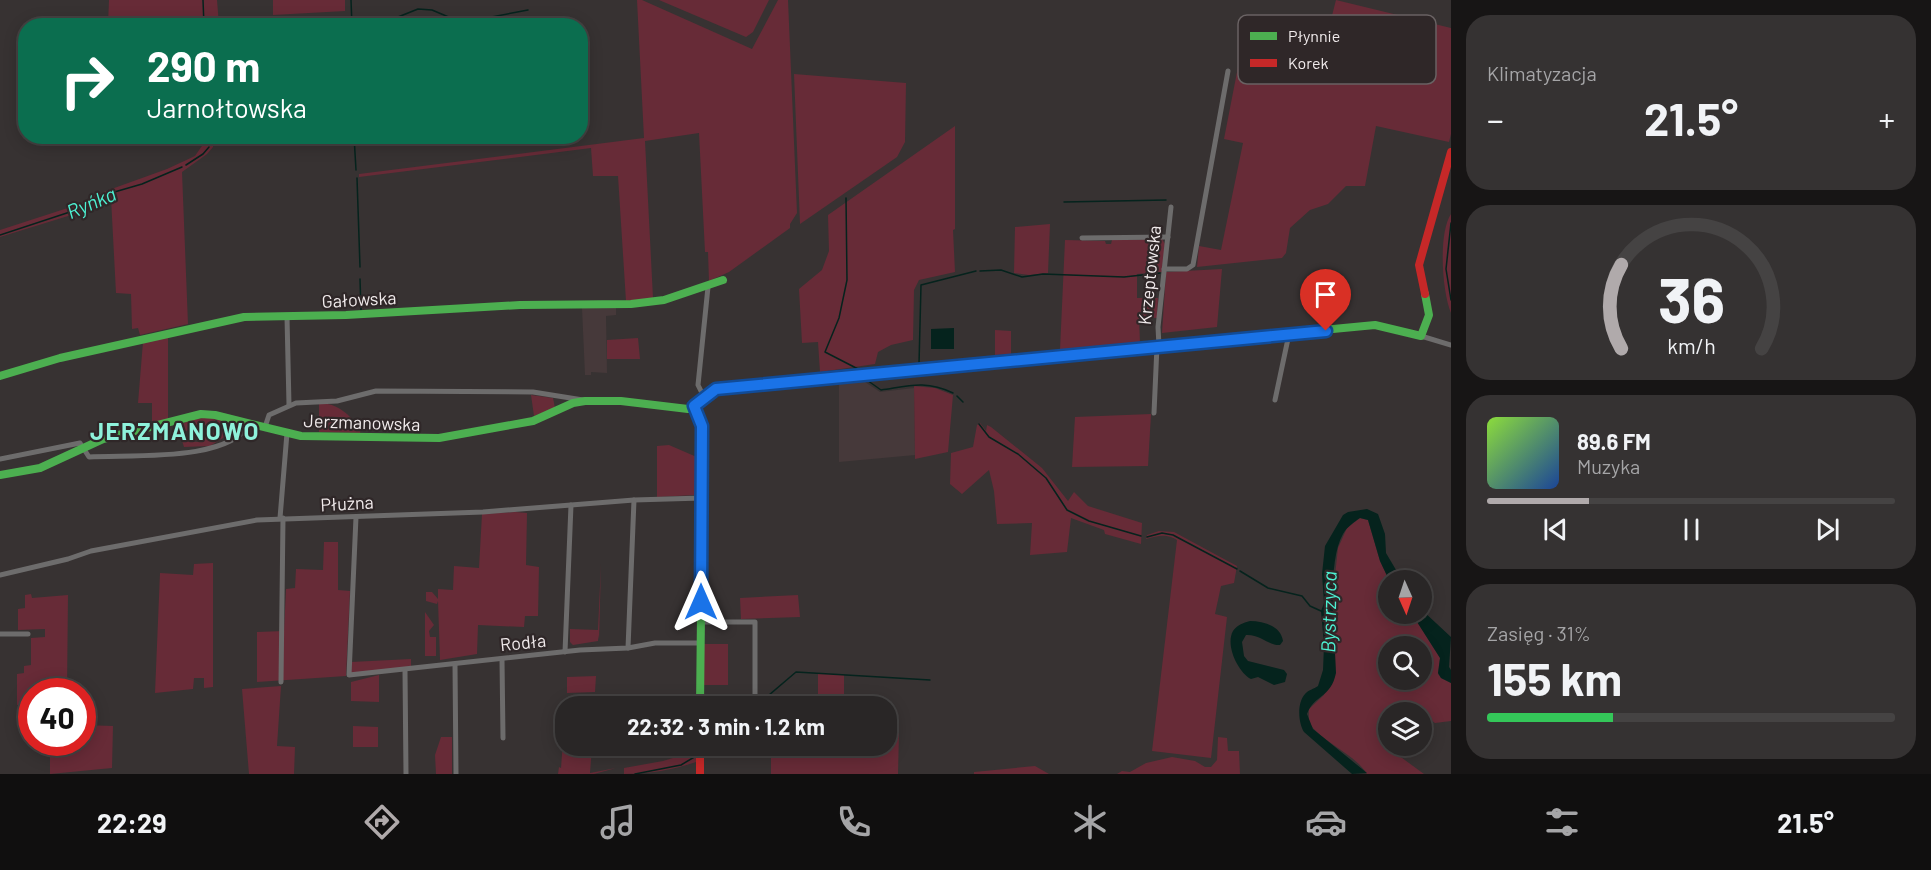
<!DOCTYPE html>
<html lang="pl">
<head>
<meta charset="utf-8">
<style>
  body { margin:0; font-family:Barlow,sans-serif; background:#353232; color:#f1f3f6; height:100vh; display:flex; flex-direction:column; font-size:22px; white-space:nowrap }
  * { box-sizing:border-box; margin:0 }
  p { font-size:20px; color:#a5a5a7 }
  .icon { flex:none; width:33px; height:33px; fill:none; stroke:currentColor; stroke-width:2; stroke-linecap:round; stroke-linejoin:round }
  .map { position:relative; flex:1; overflow:hidden }
  .drawer { display:flex; flex-direction:column; gap:15px; padding:15px; background:#171515; width:480px }
  .drawer>* { flex:none }
  .banner { position:absolute; left:18px; top:18px; width:570px; height:126px; border-radius:24px; box-shadow:0 3px 15px #0003,0 0 0 2px #454343; background:#0b6e4f; color:#fff; overflow:hidden }
  .needle { width:39px; rotate:177deg }
  .tools { position:absolute; left:1378px; top:570px; display:grid; gap:12px }
  .tools a { display:grid; place-items:center; width:54px; height:54px; border-radius:50%; background:#292626; box-shadow:0 3px 15px #0003,0 0 0 2px #454343; font-size:30px }
  .speed { position:absolute; left:18px; top:678px; display:flex; gap:12px; font-size:30px; font-weight:700; text-align:center }
  .speed>* { display:grid; place-content:center; width:78px; height:78px; border-radius:50%; background:#292626; box-shadow:0 3px 15px #0003,0 0 0 2px #454343; line-height:1 }
  .speed .limit { border:9px solid #d22; background:#fff; color:#111 }
  .pin { position:absolute; display:grid; place-items:center; width:51px; height:51px; color:#fff; margin:-62px -26px; border-radius:50% 50% 50% 0; rotate:-45deg; box-shadow:0 0 6px #0007 }
  .pin .icon { rotate:45deg }
  .me { position:absolute; width:66px; margin:-33px; rotate:0deg; stroke-linejoin:round; filter:drop-shadow(0 0 4px #0008) }
  .turn { display:flex; align-items:center; gap:21px; height:126px; padding:0 30px; font-size:27px }
  .turn .icon { width:78px; height:78px; stroke-width:2.5 }
  .turn b { display:block; font-size:42px; line-height:51px }
  .big { font-size:45px; font-weight:700; line-height:1.1 }
  .drawer .card { flex:1; display:flex; flex-direction:column; justify-content:center; gap:9px; min-width:0; padding:0 21px; border-radius:24px; background:#353232 }
  .drawer .dial { align-items:center; gap:0 }
  .dial svg { height:156px; overflow:visible; fill:none; stroke:#454343; stroke-width:7; stroke-linecap:round; text-anchor:middle }
  .dial text { fill:#f1f3f6; stroke:none }
  .song { display:flex; align-items:center; gap:18px }
  .cover { width:72px; height:72px; border-radius:9px; background:linear-gradient(135deg,hsl(90 70% 55%),hsl(220 70% 35%)) }
  .played { height:6px; border-radius:3px; background:linear-gradient(90deg,#b0aaab 25%,#454343 25%) }
  .keys { display:flex; justify-content:space-around; direction:ltr }
  .heat { display:flex; justify-content:space-between; align-items:center; font-size:33px; direction:ltr }
  .charge { height:9px; border-radius:4px; background:linear-gradient(90deg,#34c759 31%,#454343 0) }
  .trip { position:absolute; left:555px; top:696px; width:342px; height:60px; border-radius:24px; background:#292626; box-shadow:0 3px 15px #0003,0 0 0 2px #454343; font-weight:700; line-height:60px; text-align:center }
  .tabs { display:flex; height:96px; justify-content:space-around; align-items:center; background:#100f0f; color:#a5a5a7 }
  .tabs .icon { width:42px; height:42px }
  .tabs .selected { color:#b0aaab }
  .tabs b { font-size:27px; color:#f1f3f6 }
  main { display:flex; flex:1; min-height:0 }
  .map>svg:first-child { display:block }
  .built { fill:#46393a }
  .green { fill:#672b37; fill-rule:evenodd }
  .water { fill:#05231d }
  .lines { fill:none; stroke-linecap:round; stroke-linejoin:round }
  .stream { stroke:#05231d; stroke-width:1.5 }
  .street { stroke:#6d6c6c; stroke-width:5 }
  .fast { stroke:#4caf50; stroke-width:8 }
  .jam { stroke:#c62828; stroke-width:8 }
  .route-casing { stroke:#114b97; stroke-width:15 }
  .route { stroke:#1a73e8; stroke-width:10 }
  .labels { text-anchor:middle; dominant-baseline:central; stroke-width:4.5; stroke-linejoin:round; paint-order:stroke }
  .street-label { font-size:18px; fill:#f1ebec; stroke:#2f2728 }
  .water-label { font-size:20px; font-style:italic; fill:#4df2d3; stroke:#2f2728 }
  .district-label { font-size:24px; font-weight:bold; letter-spacing:1.5px; fill:#8ef2db; stroke:#2f2728 }
  .key { fill:#2f2728; stroke:#696263; stroke-width:1.5 }
  .key-label { font-size:16px; fill:#f1ebec }
</style>
</head>
<body>
<main>
<div class="map">
<svg width="1451" height="774" viewBox="0 0 1451 774">
  <rect width="100%" height="100%" fill="#373232"/>
  <g class="built">
    <polygon points="582,308 616,308 616,315 606,316 607,373 591,372 591,375 585,375"/>
    <polygon points="862,380 880,392 914,388 915,455 839,462 839,383"/>
  </g>
  <g class="green">
    <polygon points="109,0 217,0 219,25 108,25"/>
    <polygon points="273,0 345,0 345,11 273,15"/>
    <polygon points="637,0 642,0 752,49 778,0 788,0 797,213 790,224 790,228 729,272 709,281 708,252 705,252 699,133 645,141 653,298 626,301 618,176 593,176 591,148 359,177 359,174 644,138"/>
    <polygon points="659,0 769,0 753,32 746,37"/>
    <polygon points="1336,0 1451,28 1451,134 1449,142 1376,126 1365,186 1346,186 1328,204 1310,210 1290,228 1286,253 1282,258 1197,267 1199,246 1221,250 1243,143 1224,139 1244,36 1322,55"/>
    <polygon points="794,74 906,83 905,142 897,157 800,224"/>
    <polygon points="955,126 955,229 953,230 955,272 919,280 914,290 913,340 891,345 878,352 875,364 820,372 818,342 802,343 799,289 822,270 829,251 828,215"/>
    <polygon points="204,137 213,137 213,147 207,154 182,172 188,324 140,335 138,328 132,329 131,294 116,293 111,198 97,202 81,212 0,237 0,230 80,204 106,191 167,169 195,156 204,143"/>
    <path d="M1451 214V313C1442 292 1438 233 1451 214Z"/>
    <polygon points="1050,224 1048,273 1029,275 1014,273 1015,227"/>
    <polygon points="1162,239 1165,244 1162,272 1137,274 1137,298 1158,298 1157,318 1139,317 1140,343 1060,350 1065,240 1105,241 1106,244 1111,244 1112,240"/>
    <polygon points="1222,269 1217,327 1162,333 1166,272"/>
    <polygon points="995,330 1011,331 1011,354 995,355"/>
    <polygon points="168,336 168,419 152,424 152,403 138,403 143,342"/>
    <polygon points="638,338 640,359 607,359 607,340"/>
    <polygon points="914,386 935,388 953,395 948,452 915,459"/>
    <polygon points="531,395 553,398 555,408 534,416"/>
    <path d="M319 403C338 403 349 415 361 429L360 433 319 432Z"/>
    <polygon points="1151,414 1148,466 1072,467 1075,417"/>
    <path d="M213 417 242 426 210 446 184 447 179 431 182 424 192 419ZM214 419 217 420 220 432 215 430 212 436 198 438V442L185 441 184 432 197 426 218 424Z"/>
    <polygon points="980,423 986,431 987,425 991,427 1042,468 1068,501 1074,492 1088,506 1142,523 1141,544 1105,534 1104,530 1071,518 1067,552 1030,555 1032,523 997,524 994,491 989,470 962,494 950,484 951,453 973,447 977,425"/>
    <polygon points="669,445 699,458 699,491 695,492 695,495 657,497 657,446"/>
    <polygon points="515,512 527,513 526,565 539,567 538,616 525,616 524,627 478,625 477,654 440,660 438,601 437,604 426,601 426,592 432,592 438,599 438,589 453,590 454,566 479,568 482,514"/>
    <path d="M1360 518 1368 520 1380 561 1389 580V614H1412L1440 658 1438 674 1441 678 1451 683V721L1435 723 1416 709 1412 712H1389V743L1387 747 1424 774H1367C1354 753 1324 744 1309 723V709L1324 695 1335 634 1334 585 1338 548 1347 528ZM1389 646H1422V680H1389Z"/>
    <path d="M1159 531 1174 532 1237 566 1234 583 1221 586 1215 614 1227 617 1211 758 1152 751 1177 540C1166 533 1158 536 1146 539L1147 535Z"/>
    <polygon points="324,542 338,542 338,590 350,591 346,676 257,682 257,632 284,631 286,589 295,588 296,569 323,570"/>
    <polygon points="213,563 213,687 204,688 204,678 194,678 193,689 155,693 160,573 193,575 194,564"/>
    <polygon points="601,564 599,640 598,635 598,641 573,645 570,642 570,629 598,630"/>
    <polygon points="31,594 32,598 68,595 67,691 32,692 31,704 17,705 17,674 24,673 24,666 31,665 31,638 45,637 45,629 18,630 18,609 25,608 25,595"/>
    <polygon points="798,595 800,617 741,619 740,598"/>
    <polygon points="425,612 434,625 429,631 430,637 436,637 436,656 425,656"/>
    <rect x="704" y="644" width="24" height="41"/>
    <polygon points="411,659 411,668 351,674 351,662"/>
    <polygon points="818,673 844,675 844,706 818,706"/>
    <polygon points="379,675 379,702 351,701 351,682"/>
    <polygon points="596,676 595,692 567,693 567,677"/>
    <polygon points="281,686 277,746 295,747 294,774 249,774 242,689"/>
    <polygon points="83,725 113,726 112,768 50,774 50,743 82,742"/>
    <polygon points="353,726 378,727 378,747 353,747"/>
    <polygon points="899,733 898,774 771,774 771,746 886,746 887,734"/>
    <polygon points="441,737 452,737 452,774 436,774 435,755"/>
    <polygon points="1218,737 1227,738 1228,751 1239,751 1240,774 1117,774 1122,771 1130,772 1146,763 1172,757 1195,761 1205,767 1211,767 1217,760"/>
    <polygon points="563,741 565,741 566,746 592,746 590,773 616,768 594,774 558,774 559,767 561,768"/>
    <path d="M696 751V762C673 770 649 774 624 774V768L663 761Z"/>
    <polygon points="1035,766 1049,774 974,774 974,772"/>
  </g>
  <g class="water">
    <polygon points="954,328 954,349 931,349 931,329"/>
    <path d="M1367 509 1378 514 1385 534 1386 553 1402 580H1389L1380 561 1368 520 1360 518C1354 522 1347 527 1343 534 1326 564 1335 637 1336 673 1331 698 1314 695 1307 714L1313 729 1367 773 1352 774 1304 732C1298 722 1297 703 1305 694 1308 690 1314 689 1318 686L1323 670 1324 645 1321 611 1324 603 1322 574 1325 546 1343 515 1348 512Z"/>
    <polygon points="1422,610 1451,637 1449,667 1451,670 1451,683 1441,678 1438,673 1440,658 1412,614 1422,614"/>
    <path d="M1250 621C1264 621 1281 626 1283 641L1280 645C1269 646 1260 634 1246 635L1242 642 1244 656 1248 661 1284 670 1287 674 1285 682 1274 685 1258 677 1251 679C1238 672 1225 645 1233 631 1237 625 1243 623 1250 621Z"/>
  </g>
  <g class="lines">
    <g class="stream">
      <polyline points="203,0 204,26"/>
      <polyline points="351,0 352,26"/>
      <polyline points="352,24 398,17 418,9 432,10 451,18 463,19 481,19 528,10"/>
      <polyline points="209,136 210,142"/>
      <polyline points="354,136 356,170"/>
      <polyline points="186,165 203,154 209,147"/>
      <polyline points="357,178 360,267"/>
      <polyline points="846,198 847,280 839,318 825,352 860,370 913,365"/>
      <polyline points="1064,202 1166,200"/>
      <polyline points="1451,223 1446,269 1451,300"/>
      <polyline points="0,235 82,208 111,193 142,184 182,167"/>
      <polyline points="980,271 1001,270 1022,277 1043,274 1124,277 1160,273"/>
      <polyline points="360,279 361,310"/>
      <polyline points="927,363 942,362"/>
      <polyline points="919,364 921,285 976,271"/>
      <path d="M864 378 881 390C909 386 925 380 953 393"/>
      <polyline points="957,396 963,402"/>
      <polyline points="979,424 989,437 1018,454 1046,478 1067,510 1089,521 1141,536"/>
      <polyline points="1147,537 1162,533 1173,535 1237,569"/>
      <polyline points="1240,571 1268,588 1302,596 1310,606 1321,611"/>
      <polyline points="756,706 796,672 930,680"/>
      <polyline points="635,774 681,765 696,756"/>
    </g>
    <g class="street">
      <polyline points="1082,238 1168,237"/>
      <polyline points="1164,269 1187,269 1193,265 1228,71"/>
      <polyline points="287,317 289,405"/>
      <polyline points="1421,336 1451,345"/>
      <polyline points="1159,346 1158,327 1171,207"/>
      <polyline points="704,397 698,385 708,287"/>
      <polyline points="1275,400 1289,334"/>
      <polyline points="1154,413 1157,346"/>
      <polyline points="265,427 269,415 296,403 337,401 376,391 533,392 583,400"/>
      <path d="M0 459 80 443 89 457C128 454 229 463 250 423"/>
      <polyline points="356,517 349,675 580,650 628,648 655,643 701,643"/>
      <polyline points="280,518 287,433"/>
      <polyline points="0,575 68,559 91,551 257,520 483,512 634,500 702,498"/>
      <polyline points="701,622 755,622 755,701"/>
      <polyline points="0,634 28,634"/>
      <polyline points="628,648 634,500"/>
      <polyline points="565,652 571,505"/>
      <polyline points="502,660 503,738"/>
      <polyline points="455,665 456,774"/>
      <polyline points="405,671 406,774"/>
      <polyline points="281,682 283,518"/>
      <polyline points="700,756 717,746"/>
    </g>
    <g class="fast">
      <polyline points="893,371 1375,325 1421,336 1429,315 1425,294"/>
      <polyline points="0,376 60,358 244,317 346,315 520,305 631,304 664,300 723,280"/>
      <polyline points="694,406 701,419 703,431 700,706"/>
      <polyline points="0,475 40,468 103,439 201,414 215,415 301,436 439,438 533,421 573,403 585,401 621,401 688,409 712,391 721,389"/>
    </g>
    <g class="jam">
      <polyline points="1425,294 1419,265 1451,152"/>
      <polyline points="721,389 893,371"/>
      <polyline points="700,746 700,774"/>
    </g>
  </g>
  <g class="lines">
    <g class="route-casing">
      <polyline id="route" points="701,602 702,426 694,406 716,389 1326,331"/>
    </g>
    <use href="#route" class="route"/>
  </g>
  <g class="labels">
    <g class="street-label">
      <text transform="translate(1149 275) rotate(-84)">Krzeptowska</text>
      <text transform="translate(359 299) rotate(-3)">Gałowska</text>
      <text transform="translate(362 422) rotate(2)">Jerzmanowska</text>
      <text transform="translate(347 503) rotate(-3)">Płużna</text>
      <text transform="translate(523 642) rotate(-6)">Rodła</text>
    </g>
    <g class="water-label">
      <text transform="translate(91 202) rotate(-23)">Ryńka</text>
      <text transform="translate(1328 612) rotate(-89)">Bystrzyca</text>
    </g>
    <g class="district-label">
      <text x="175" y="430">JERZMANOWO</text>
    </g>
  </g>
  <rect x="1238" y="15" width="198" height="69" rx="9" class="key"/>
  <rect x="1250" y="32" width="27" height="8" fill="#4caf50"/>
  <rect x="1250" y="59" width="27" height="8" fill="#c62828"/>
  <g class="key-label">
    <text x="1288" y="42">Płynnie</text>
    <text x="1288" y="69">Korek</text>
  </g>
</svg>
<div class="tools">
<a><svg class="needle" viewBox="-14 -14 28 28"><path d="M0-13l5 13h-10z" fill="#e53935"/><path d="M0 13l5-13h-10z" fill="#a5a5a7"/></svg></a>
<a><svg class="icon" aria-label="search" viewBox="0 0 24 24"><circle cx="10" cy="10" r="6"/><path d="M15 15l6 6"/></svg></a>
<a><svg class="icon" aria-label="layers" viewBox="0 0 24 24"><path d="M12 4l9 5-9 5-9-5zM3 14l9 5 9-5"/></svg></a>
</div>
<div class="speed"><div class="limit">40</div></div>
<div class="pin" style="left:1326px;top:331px;background:#d93025"><svg class="icon" aria-label="arrive" viewBox="0 0 24 24"><path d="M6 21V4h12l-3 4 3 4H6"/></svg></div>
<svg class="me" style="left:701px;top:602px" viewBox="-20 -20 40 40"><path d="M0-17L14 15 0 8-14 15z" fill="#1a73e8" stroke="#fff" stroke-width="4"/></svg>
<div class="trip">22:32 · 3 min · 1.2 km</div>
<div class="banner">
<div class="turn"><svg class="icon" aria-label="right" viewBox="0 0 24 24"><path d="M7 20v-9h11M14 6l5 5-5 5"/></svg><div><b>290 m</b>Jarnołtowska</div></div>
</div>
</div>
<section class="drawer">
<div class="card"><p>Klimatyzacja</p>
<div class="heat"><a>−</a><b class="big">21.5°</b><a>+</a></div>
</div>
<div class="card dial"><svg viewBox="0 0 100 80">
<path d="M14 69A42 42 0 1 1 86 69"/>
<path d="M14 69A42 42 0 0 1 14 26" stroke="#b0aaab"/>
<text x="50" y="56" font-size="32" font-weight="700">36</text>
<text x="50" y="72" font-size="11">km/h</text>
</svg></div>
<div class="card">
<div class="song"><i class="cover"></i><div><b>89.6 FM</b><p>Muzyka</p></div></div>
<div class="played"></div>
<div class="keys"><svg class="icon" aria-label="previous" viewBox="0 0 24 24"><path d="M18 5L8 12l10 7zM5 5v14"/></svg><svg class="icon" aria-label="pause" viewBox="0 0 24 24"><path d="M8 5v14M16 5v14"/></svg><svg class="icon" aria-label="next" viewBox="0 0 24 24"><path d="M6 5l10 7-10 7zM19 5v14"/></svg></div>
</div>
<div class="card"><p>Zasięg · 31%</p><b class="big">155 km</b><div class="charge"></div></div>
</section>
</main>
<nav class="tabs">
<b>22:29</b>
<svg class="icon selected" aria-label="directions" viewBox="0 0 24 24"><path d="M12 3l9 9-9 9-9-9zM9 14v-3h6M13 9l2 2-2 2"/></svg>
<svg class="icon" aria-label="music" viewBox="0 0 24 24"><path d="M9 18V5l10-2v13"/><circle cx="6" cy="18" r="3"/><circle cx="16" cy="16" r="3"/></svg>
<svg class="icon" aria-label="phone" viewBox="0 0 24 24"><path d="M5 4h4l2 5-3 2q2 4 5 5l2-3 5 2v4C11 20 4 13 5 4z"/></svg>
<svg class="icon" aria-label="climate" viewBox="0 0 24 24"><path d="M12 3v18M4 7l16 10M4 17L20 7"/></svg>
<svg class="icon" aria-label="car" viewBox="0 0 24 24"><path d="M5 17H2v-5l4-1 3-4h7l3 4 3 1v5h-3M9 17h6M6 11h13"/><circle cx="7" cy="17" r="2"/><circle cx="17" cy="17" r="2"/></svg>
<svg class="icon" aria-label="filters" viewBox="0 0 24 24"><path d="M4 7h16M4 17h16"/><circle cx="9" cy="7" r="2"/><circle cx="15" cy="17" r="2"/></svg>
<b>21.5°</b>
</nav>
</body>
</html>
